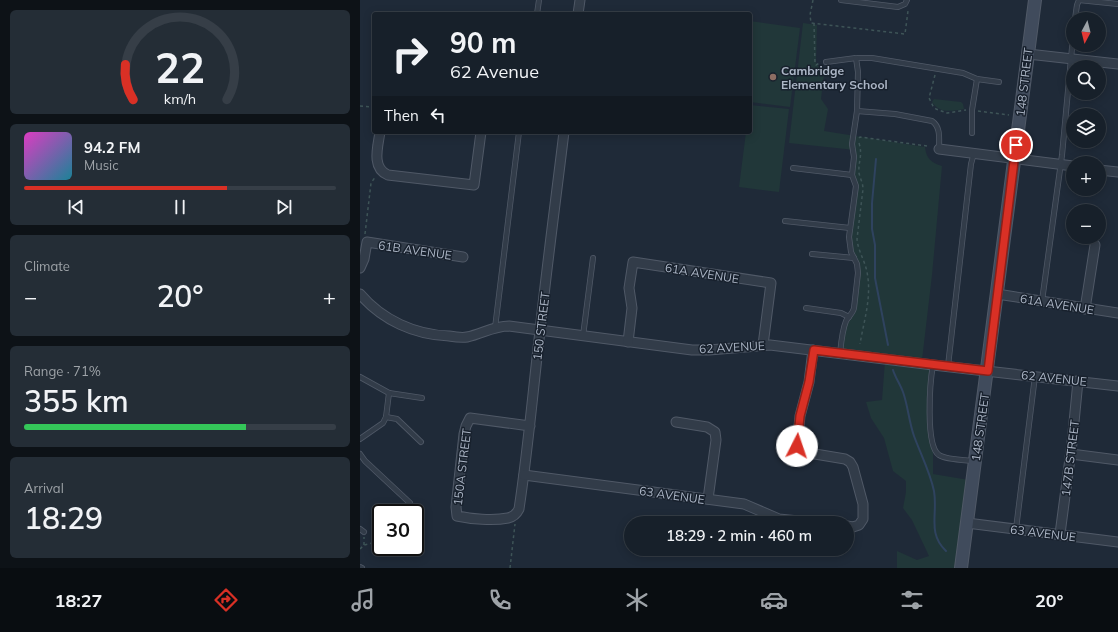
<!DOCTYPE html>
<html lang="en">
<head>
<meta charset="utf-8">
<style>
  body { margin:0; font-family:Mulish,sans-serif; background:#242d36; color:#f1f3f6; height:100vh; display:flex; flex-direction:column; font-size:15px; white-space:nowrap }
  * { box-sizing:border-box; margin:0 }
  p { font-size:13px; color:#9ea3a8 }
  .icon { flex:none; width:22px; height:22px; fill:none; stroke:currentColor; stroke-width:2; stroke-linecap:round; stroke-linejoin:round }
  .map { position:relative; flex:1; overflow:hidden }
  .panel { display:flex; flex-direction:column; gap:10px; padding:10px; background:#0d1217; width:360px }
  .panel>* { flex:none }
  .guide { position:absolute; left:12px; top:12px; width:380px; height:122px; border-radius:4px; box-shadow:0 2px 10px #0003,0 0 0 1px #363e47; background:#17202a; color:#f1f3f6; overflow:hidden }
  .needle { width:26px; rotate:187deg }
  .controls { position:absolute; left:706px; top:12px; display:grid; gap:8px }
  .controls a { display:grid; place-items:center; width:40px; height:40px; border-radius:50%; background:#17202a; box-shadow:0 2px 10px #0003,0 0 0 1px #363e47; font-size:20px }
  .speed { position:absolute; left:12px; top:504px; display:flex; gap:8px; font-size:20px; font-weight:700; text-align:center }
  .speed>* { display:grid; place-content:center; width:52px; height:52px; border-radius:50%; background:#17202a; box-shadow:0 2px 10px #0003,0 0 0 1px #363e47; line-height:1 }
  .speed .limit { border:2px solid #111; border-radius:6px; background:#fff; color:#111 }
  .pin { position:absolute; display:grid; place-items:center; width:34px; height:34px; color:#fff; margin:-17px; border:2px solid #fff; border-radius:50%; box-shadow:0 1px 4px #0007 }
  .me { position:absolute; width:44px; margin:-22px; rotate:4deg; stroke-linejoin:round; filter:drop-shadow(0 0 3px #0008) }
  .turn { display:flex; align-items:center; gap:14px; height:84px; padding:0 12px; font-size:18px }
  .turn .icon { width:52px; height:52px; stroke-width:2.5 }
  .turn b { display:block; font-size:28px; line-height:34px }
  .then { display:flex; align-items:center; height:38px; padding:0 12px; background:#0003; gap:8px; font-size:15px }
  .big { font-size:30px; font-weight:600; line-height:1.1 }
  .panel .tile { flex:1; display:flex; flex-direction:column; justify-content:center; gap:6px; min-width:0; padding:0 14px; border-radius:6px; background:#242d36 }
  .panel .dial { align-items:center; gap:0 }
  .dial svg { height:104px; overflow:visible; fill:none; stroke:#363e47; stroke-width:7; stroke-linecap:round; text-anchor:middle }
  .dial text { fill:#f1f3f6; stroke:none }
  .song { display:flex; align-items:center; gap:12px }
  .cover { width:48px; height:48px; border-radius:6px; background:linear-gradient(135deg,hsl(310 70% 55%),hsl(190 70% 35%)) }
  .played { height:4px; border-radius:2px; background:linear-gradient(90deg,#d93025 65%,#363e47 65%) }
  .keys { display:flex; justify-content:space-around; direction:ltr }
  .heat { display:flex; justify-content:space-between; align-items:center; font-size:22px; direction:ltr }
  .charge { height:6px; border-radius:3px; background:linear-gradient(90deg,#34c759 71%,#363e47 0) }
  .trip { position:absolute; left:264px; top:516px; width:230px; height:40px; border-radius:20px; background:#17202a; box-shadow:0 2px 10px #0003,0 0 0 1px #363e47; font-weight:600; line-height:40px; text-align:center }
  .tabs { display:flex; height:64px; justify-content:space-around; align-items:center; background:#090d11; color:#9ea3a8 }
  .tabs .icon { width:28px; height:28px }
  .tabs .selected { color:#d93025 }
  .tabs b { font-size:18px; color:#f1f3f6 }
  main { display:flex; flex:1; min-height:0 }
  .map>svg:first-child { display:block }
  .green { fill:#213739 }
  .lines { fill:none; stroke-linecap:round; stroke-linejoin:round }
  .stream { stroke:#2f435f; stroke-width:2 }
  .service-casing { stroke:#505967; stroke-width:6 }
  .minor-casing { stroke:#505967; stroke-width:11 }
  .secondary-casing { stroke:#505967; stroke-width:14 }
  .path { stroke:#3e5457; stroke-width:1.5; stroke-dasharray:3 3; stroke-linecap:butt }
  .service { stroke:#323c49; stroke-width:4.5 }
  .minor { stroke:#323c49; stroke-width:9 }
  .secondary { stroke:#404b5c; stroke-width:12 }
  .route-casing { stroke:#8d1f18; stroke-width:10 }
  .route { stroke:#d93025; stroke-width:7 }
  .education-dot { fill:#8d6e63; stroke:#18212d; stroke-width:1.5 }
  .labels { text-anchor:middle; dominant-baseline:central; stroke-width:3; stroke-linejoin:round; paint-order:stroke }
  .poi-label { font-size:12px; font-weight:bold; fill:#acb6c6; stroke:#18212d; text-anchor:start }
  .street-label { font-size:12px; fill:#acb6c6; stroke:#18212d }
</style>
</head>
<body>
<main>
<section class="panel">
<div class="tile dial"><svg viewBox="0 0 100 80">
<path d="M14 69A42 42 0 1 1 86 69"/>
<path d="M14 69A42 42 0 0 1 8 42" stroke="#d93025"/>
<text x="50" y="56" font-size="32" font-weight="700">22</text>
<text x="50" y="72" font-size="11">km/h</text>
</svg></div>
<div class="tile">
<div class="song"><i class="cover"></i><div><b>94.2 FM</b><p>Music</p></div></div>
<div class="played"></div>
<div class="keys"><svg class="icon" aria-label="previous" viewBox="0 0 24 24"><path d="M18 5L8 12l10 7zM5 5v14"/></svg><svg class="icon" aria-label="pause" viewBox="0 0 24 24"><path d="M8 5v14M16 5v14"/></svg><svg class="icon" aria-label="next" viewBox="0 0 24 24"><path d="M6 5l10 7-10 7zM19 5v14"/></svg></div>
</div>
<div class="tile"><p>Climate</p>
<div class="heat"><a>−</a><b class="big">20°</b><a>+</a></div>
</div>
<div class="tile"><p>Range · 71%</p><b class="big">355 km</b><div class="charge"></div></div>
<div class="tile"><p>Arrival</p><b class="big">18:29</b></div>
</section>
<div class="map">
<svg width="758" height="568" viewBox="0 0 758 568">
  <rect width="100%" height="100%" fill="#1f2a38"/>
  <g class="green">
    <polygon points="390,21 440,28 430,107 390,102"/>
    <path d="M443 23 457 25 456 63 464 74 461 99 468 109 464 131 565 147C566 158 571 163 582 166L572 275 562 360 570 368 568 381 569 439 573 453V474L609 480 599 568H537V551L557 560 569 556 552 520 543 508 546 492V481L533 471 524 438 511 418 506 402 522 400 525 361 482 352 486 326 495 313 496 307 499 273 493 251 491 237 497 195 494 175 495 150 429 143Z"/>
    <path d="M574 99 601 102 603 104 604 109C593 111 579 114 572 102Z"/>
    <polygon points="390,105 429,109 419,192 379,187 386,132 390,132"/>
  </g>
  <g class="lines">
    <g class="stream">
      <polyline points="516,159 512,203 512,229 515,245 515,278 528,345"/>
      <path d="M533 370C535 377 540 384 543 392 548 406 549 422 554 436 561 455 570 472 574 491 578 514 567 533 586 551"/>
    </g>
    <g class="service-casing">
      <g id="service">
        <polyline points="481,0 538,7 545,4 547,0"/>
        <polyline points="177,14 179,0"/>
        <polyline points="715,19 717,5 719,0 758,4"/>
        <polyline points="466,62 496,58 512,58 603,73 617,79 639,82"/>
        <path d="M497 111 535 114 572 121C581 127 579 139 579 149"/>
        <polyline points="612,133 612,110 617,79"/>
        <polyline points="433,168 492,175"/>
        <polyline points="425,221 490,228"/>
        <polyline points="452,254 494,258"/>
        <polyline points="682,301 702,155 713,37"/>
        <polyline points="446,308 481,313 489,317"/>
        <polyline points="135,328 159,132"/>
        <polyline points="223,336 233,258"/>
        <path d="M480 354C481 344 482 331 486 321 489 316 493 313 494 308L498 273 497 264 491 252 489 237 496 186 492 175 494 157 492 144 497 111 498 72 496 58"/>
        <path d="M573 365C570 381 565 446 579 455 586 460 606 460 615 461"/>
        <polyline points="588,366 611,164 614,153"/>
        <polyline points="0,377 29,393 62,398"/>
        <polyline points="26,417 37,419 61,442"/>
        <polyline points="0,439 23,423 26,417 29,393"/>
        <polyline points="0,454 5,461 50,503"/>
        <polyline points="0,529 4,532"/>
        <polyline points="656,529 675,376"/>
        <polyline points="0,567 2,568"/>
      </g>
    </g>
    <g class="minor-casing">
      <g id="minor">
        <polyline points="218,14 220,0"/>
        <polyline points="668,54 758,64"/>
        <path d="M20 132C18 146 11 168 28 175L114 185 121 132"/>
        <polyline points="579,149 713,166"/>
        <polyline points="739,170 758,172"/>
        <polyline points="0,268 4,259 7,242 103,257"/>
        <path d="M0 294C22 320 55 335 89 336 95 337 102 338 107 337 122 334 133 326 149 326L332 350H349L410 345 573 365 758 386"/>
        <polyline points="637,294 758,313"/>
        <polyline points="725,309 735,245"/>
        <polyline points="268,342 272,308 269,288 273,262 411,283 403,345"/>
        <polyline points="453,350 449,382 440,416 437,446 440,450 443,452 485,459 490,462 493,467 503,504 503,519 499,525 493,527 487,526"/>
        <polyline points="316,422 347,427 355,432 356,440 348,499"/>
        <path d="M170 426 110 418 106 426 104 434 96 507 97 516C111 519 133 521 148 518 153 517 157 513 159 509 168 450 173 390 180 331 187 265 196 198 204 132"/>
        <polyline points="711,454 758,460"/>
        <polyline points="164,475 384,504 419,519 458,523"/>
        <polyline points="607,523 758,542"/>
        <polyline points="700,534 712,443 718,381"/>
      </g>
    </g>
    <g class="secondary-casing">
      <polyline id="secondary" points="601,568 675,0"/>
    </g>
    <g class="path">
      <polyline points="453,0 450,15 451,23 545,34 548,11 547,9"/>
      <polyline points="454,23 455,63 456,65 461,62"/>
      <polyline points="575,75 569,98 573,106 576,109 587,113 606,110"/>
      <polyline points="0,106 14,107"/>
      <polyline points="618,111 649,115"/>
      <polyline points="499,138 500,137 567,146"/>
      <path d="M499 143C503 156 498 161 499 173 500 178 503 183 503 189L497 239C498 251 505 261 507 272 512 297 504 320 500 344"/>
      <polyline points="5,234 11,183 16,176"/>
      <polyline points="53,508 59,513 55,538"/>
      <polyline points="4,545 4,537"/>
      <polyline points="0,549 4,545 21,541"/>
      <polyline points="150,568 155,524"/>
    </g>
    <use href="#service" class="service"/>
    <use href="#minor" class="minor"/>
    <use href="#secondary" class="secondary"/>
  </g>
  <g class="lines">
    <g class="route-casing">
      <polyline id="route" points="437,446 440,416 449,382 454,350 628,371 656,145"/>
    </g>
    <use href="#route" class="route"/>
  </g>
  <circle class="education-dot" cx="413" cy="77" r="4"/>
  <g class="labels">
    <g class="poi-label">
      <text x="421" y="70">Cambridge<tspan x="421" dy="14">Elementary School</tspan></text>
    </g>
    <g class="street-label">
      <text transform="translate(664 82) rotate(-83)">148 STREET</text>
      <text transform="translate(55 250) rotate(8)">61B AVENUE</text>
      <text transform="translate(342 273) rotate(9)">61A AVENUE</text>
      <text transform="translate(697 304) rotate(9)">61A AVENUE</text>
      <text transform="translate(181 326) rotate(-83)">150 STREET</text>
      <text transform="translate(372 347) rotate(-3)">62 AVENUE</text>
      <text transform="translate(694 378) rotate(6)">62 AVENUE</text>
      <text transform="translate(620 427) rotate(-82)">148 STREET</text>
      <text transform="translate(710 458) rotate(-83)">147B STREET</text>
      <text transform="translate(102 467) rotate(-83)">150A STREET</text>
      <text transform="translate(312 495) rotate(8)">63 AVENUE</text>
      <text transform="translate(683 533) rotate(7)">63 AVENUE</text>
    </g>
  </g>
</svg>
<div class="controls">
<a><svg class="needle" viewBox="-14 -14 28 28"><path d="M0-13l5 13h-10z" fill="#e53935"/><path d="M0 13l5-13h-10z" fill="#9ea3a8"/></svg></a>
<a><svg class="icon" aria-label="search" viewBox="0 0 24 24"><circle cx="10" cy="10" r="6"/><path d="M15 15l6 6"/></svg></a>
<a><svg class="icon" aria-label="layers" viewBox="0 0 24 24"><path d="M12 4l9 5-9 5-9-5zM3 14l9 5 9-5"/></svg></a>
<a>+</a>
<a>−</a>
</div>
<div class="speed"><div class="limit">30</div></div>
<div class="pin" style="left:656px;top:145px;background:#d93025"><svg class="icon" aria-label="arrive" viewBox="0 0 24 24"><path d="M6 21V4h12l-3 4 3 4H6"/></svg></div>
<svg class="me" style="left:437px;top:446px" viewBox="-20 -20 40 40"><circle r="19" fill="#fff"/><path d="M0-13L10 11 0 6-10 11z" fill="#d93025"/></svg>
<div class="trip">18:29 · 2 min · 460 m</div>
<div class="guide">
<div class="turn"><svg class="icon" aria-label="right" viewBox="0 0 24 24"><path d="M7 20v-9h11M14 6l5 5-5 5"/></svg><div><b>90 m</b>62 Avenue</div></div>
<div class="then">Then<svg class="icon" aria-label="left" viewBox="0 0 24 24"><path d="M17 20v-9H6M10 6l-5 5 5 5"/></svg></div>
</div>
</div>
</main>
<nav class="tabs">
<b>18:27</b>
<svg class="icon selected" aria-label="directions" viewBox="0 0 24 24"><path d="M12 3l9 9-9 9-9-9zM9 14v-3h6M13 9l2 2-2 2"/></svg>
<svg class="icon" aria-label="music" viewBox="0 0 24 24"><path d="M9 18V5l10-2v13"/><circle cx="6" cy="18" r="3"/><circle cx="16" cy="16" r="3"/></svg>
<svg class="icon" aria-label="phone" viewBox="0 0 24 24"><path d="M5 4h4l2 5-3 2q2 4 5 5l2-3 5 2v4C11 20 4 13 5 4z"/></svg>
<svg class="icon" aria-label="climate" viewBox="0 0 24 24"><path d="M12 3v18M4 7l16 10M4 17L20 7"/></svg>
<svg class="icon" aria-label="car" viewBox="0 0 24 24"><path d="M5 17H2v-5l4-1 3-4h7l3 4 3 1v5h-3M9 17h6M6 11h13"/><circle cx="7" cy="17" r="2"/><circle cx="17" cy="17" r="2"/></svg>
<svg class="icon" aria-label="filters" viewBox="0 0 24 24"><path d="M4 7h16M4 17h16"/><circle cx="9" cy="7" r="2"/><circle cx="15" cy="17" r="2"/></svg>
<b>20°</b>
</nav>
</body>
</html>
